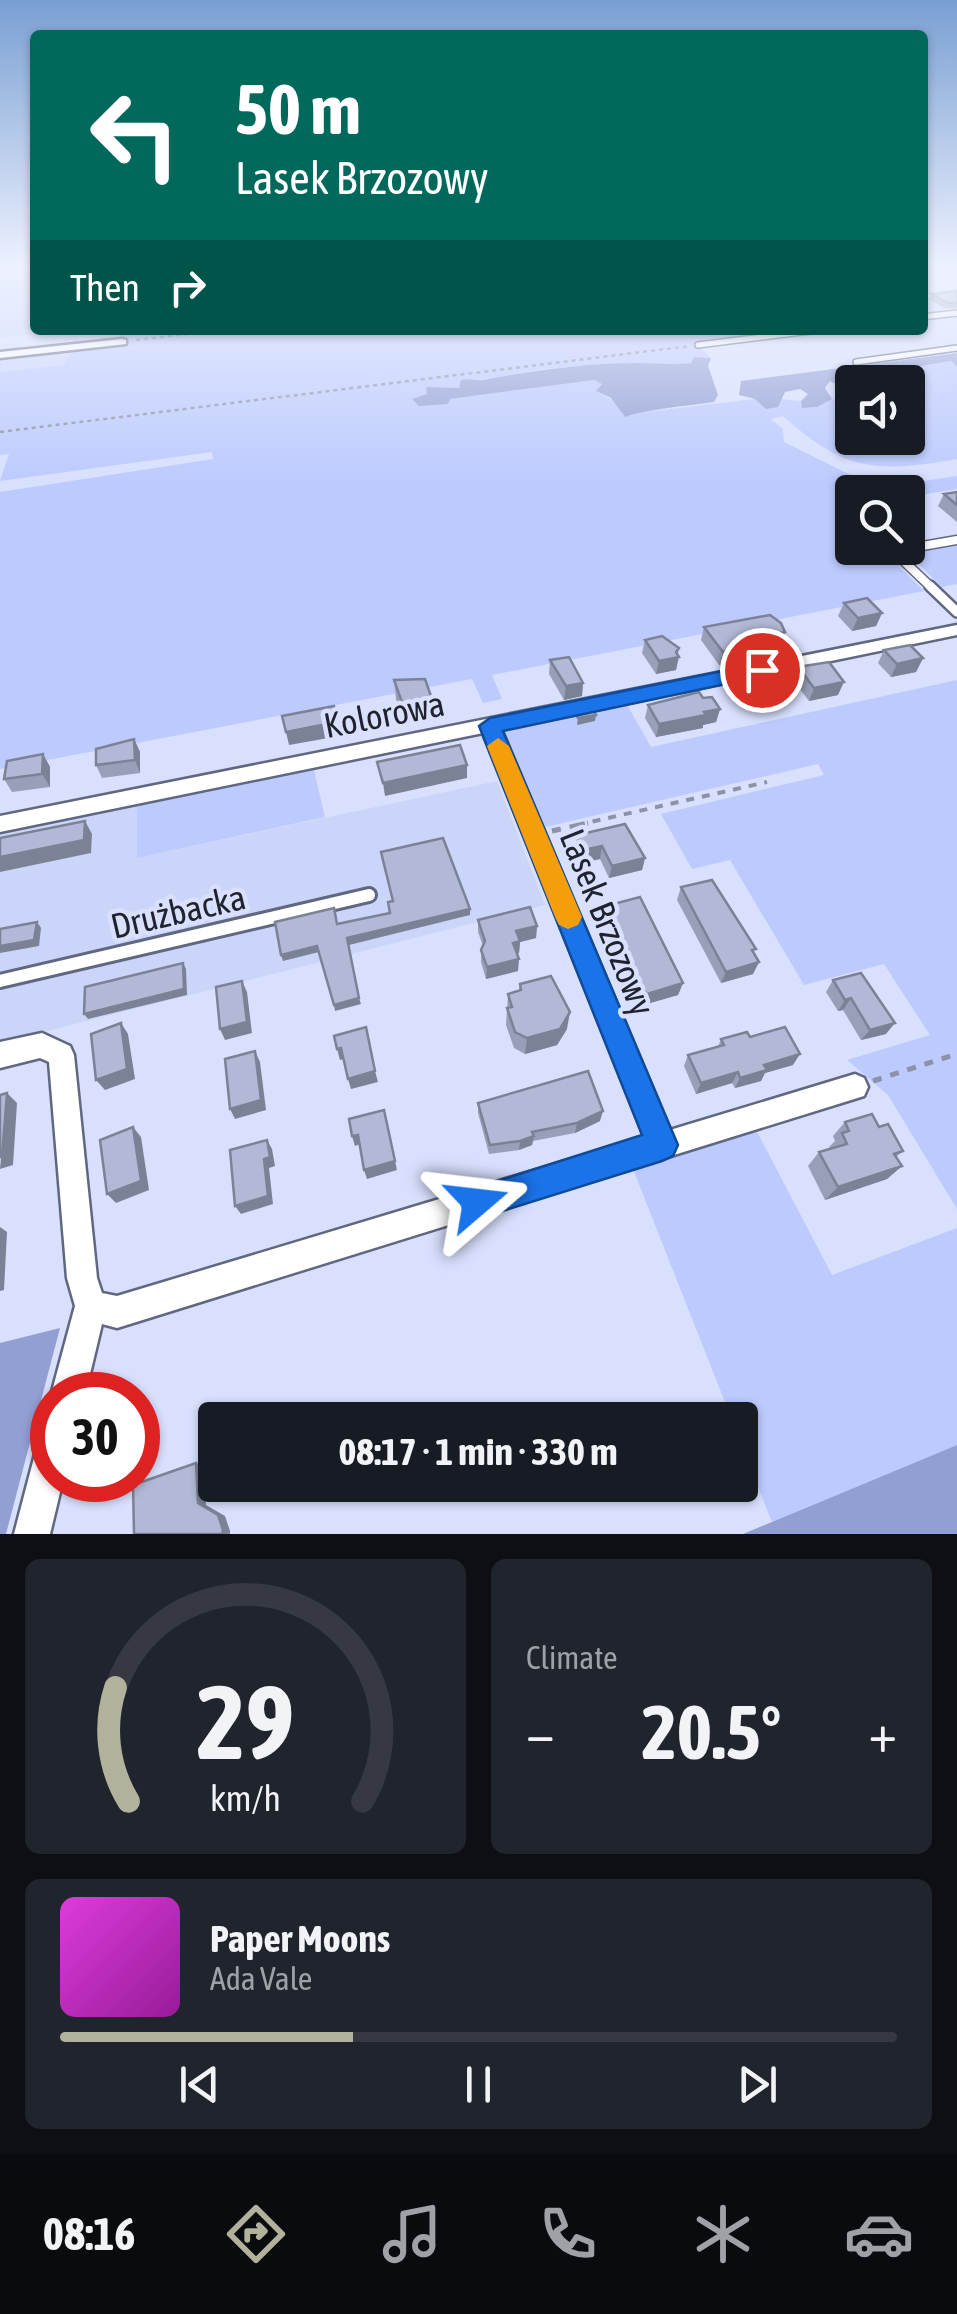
<!DOCTYPE html>
<html lang="en">
<head>
<meta charset="utf-8">
<style>
  body { margin:0; font-family:"Asap Condensed",sans-serif; background:#20242c; color:#f1f3f6; height:100vh; display:flex; flex-direction:column; font-size:38px; white-space:nowrap }
  * { box-sizing:border-box; margin:0 }
  p { font-size:32px; color:#9ea1a6 }
  .icon { flex:none; width:55px; height:55px; fill:none; stroke:currentColor; stroke-width:2; stroke-linecap:round; stroke-linejoin:round }
  .map { position:relative; height:1534px; overflow:hidden }
  .details { display:flex; flex-direction:column; gap:25px; padding:25px; background:#0d0f14; flex:1 }
  .details>* { flex:none }
  .hud { position:absolute; left:30px; top:30px; width:898px; height:305px; border-radius:10px; box-shadow:0 2px 8px #0004; background:#00695c; color:#fff; overflow:hidden }
  .fabs { position:absolute; left:835px; top:365px; display:grid; gap:20px }
  .fabs a { display:grid; place-items:center; width:90px; height:90px; border-radius:10px; background:#171b24; box-shadow:0 2px 8px #0004; font-size:50px }
  .speed { position:absolute; left:30px; top:1372px; display:flex; gap:20px; font-size:50px; font-weight:700; text-align:center }
  .speed>* { display:grid; place-content:center; width:130px; height:130px; border-radius:50%; background:#171b24; box-shadow:0 2px 8px #0004; line-height:1 }
  .speed .limit { border:15px solid #d22; background:#fff; color:#111 }
  .pin { position:absolute; display:grid; place-items:center; width:85px; height:85px; color:#fff; margin:-42px; border:5px solid #fff; border-radius:50%; box-shadow:0 2px 10px #0007 }
  .me { position:absolute; width:110px; margin:-55px; rotate:73deg; stroke-linejoin:round; filter:drop-shadow(0 0 8px #0008) }
  .turn { display:flex; align-items:center; gap:35px; height:210px; padding:0 40px; font-size:45px }
  .turn .icon { width:130px; height:130px; stroke-width:2.5 }
  .turn b { display:block; font-size:70px; line-height:85px }
  .then { display:flex; align-items:center; height:95px; padding:0 40px; background:#0003; gap:20px; font-size:38px }
  .big { font-size:75px; font-weight:700; line-height:1.1 }
  .details .card { flex:1; display:flex; flex-direction:column; justify-content:center; gap:15px; min-width:0; padding:0 35px; border-radius:15px; background:#20242c }
  .details .dial { align-items:center; gap:0 }
  .dial svg { height:260px; overflow:visible; fill:none; stroke:#363941; stroke-width:7; stroke-linecap:round; text-anchor:middle }
  .dial text { fill:#f1f3f6; stroke:none }
  .song { display:flex; align-items:center; gap:30px }
  .cover { width:120px; height:120px; border-radius:15px; background:linear-gradient(135deg,hsl(300 70% 55%),hsl(300 70% 35%)) }
  .played { height:10px; border-radius:5px; background:linear-gradient(90deg,#b2b29c 35%,#363941 35%) }
  .keys { display:flex; justify-content:space-around; direction:ltr }
  .heat { display:flex; justify-content:space-between; align-items:center; font-size:55px; direction:ltr }
  .details .tiles { flex:1; display:grid; gap:25px; grid-template-columns:1fr 1fr }
  .card:last-child { grid-column:span 2 }
  .trip { position:absolute; left:198px; top:1402px; width:560px; height:100px; border-radius:10px; background:#171b24; box-shadow:0 2px 8px #0004; font-weight:700; line-height:100px; text-align:center }
  .menu { display:flex; height:160px; justify-content:space-around; align-items:center; background:#090b0e; color:#9ea1a6 }
  .menu .icon { width:70px; height:70px }
  .menu .on { color:#b2b29c }
  .menu b { font-size:45px; color:#f1f3f6 }
  .map>svg:first-child { display:block }
  .built { fill:#cbd5fa }
  .green { fill:#bccafe }
  .forest { fill:#929fd3 }
  .lines { fill:none; stroke-linecap:round; stroke-linejoin:round }
  .service-far3-casing { stroke:#606781; stroke-width:8 }
  .service-far2-casing { stroke:#606781; stroke-width:11 }
  .service-far1-casing { stroke:#606781; stroke-width:14 }
  .service-casing { stroke:#606781; stroke-width:18 }
  .minor-casing { stroke:#606781; stroke-width:5 }
  .path-far2 { stroke:#8c92a8; stroke-width:2.5; stroke-dasharray:4 4; stroke-linecap:butt }
  .path-far1 { stroke:#8c92a8; stroke-width:4; stroke-dasharray:8 8; stroke-linecap:butt }
  .path { stroke:#8c92a8; stroke-width:5; stroke-dasharray:9 9; stroke-linecap:butt }
  .service-far3 { stroke:#fff; stroke-width:5 }
  .service-far2 { stroke:#fff; stroke-width:8 }
  .service-far1 { stroke:#fff; stroke-width:9 }
  .service { stroke:#fff; stroke-width:12 }
  .minor { fill:#fff; fill-rule:evenodd }
  .wall { fill:#989fb8 }
  .shaded-wall { fill:#7c8296 }
  .building { fill:#b1b9d6; stroke:#7c8296; stroke-width:2.5 }
  .route { fill:#1a73e8; stroke:#114b97; stroke-width:2.5 }
  .slow { fill:#f59e0b }
  .labels { text-anchor:middle; dominant-baseline:central; stroke-width:9; stroke-linejoin:round; paint-order:stroke }
  .street-label { font-size:35px; fill:#20232e; stroke:#d8e0fe }
</style>
</head>
<body>
<div class="map">
<svg width="957" height="1534" viewBox="0 0 957 1534">
  <rect width="100%" height="100%" fill="#d8e0fe"/>
  <g class="built">
    <polygon points="35,277 35,330 75,330 0,338 0,280"/>
    <polygon points="73,350 63,365 0,372 0,356"/>
    <polygon points="497,781 545,905 0,1043 0,832 137,803 137,858"/>
  </g>
  <g class="green">
    <path d="M121 330H819L699 346 711 358 694 357 691 363C642 368 593 365 544 369 520 372 492 383 468 379L460 388H426L427 394 413 399H449L594 380 603 384 596 391 635 413 755 399 778 407 781 399 801 401 802 408 817 407 832 399 852 403V438H908V384L921 366 951 361 957 367V459C878 473 845 472 783 416L771 419 783 429 784 442 877 488 957 476V489L908 497V492H852V507L843 508 852 518V548H881L924 591 492 675 502 699 483 703 472 679 0 769V492L213 459 212 452 0 481 9 454 0 455V372L63 365 73 350 119 344Z"/>
    <polygon points="957,545 957,584 942,587 908,554"/>
    <polygon points="957,680 957,1209 888,1095 847,1060 930,1035 884,964 804,985 730,860 692,869 661,814 824,775 818,764 545,827 502,727 626,703 651,747"/>
    <polygon points="313,766 325,817 137,858 137,803"/>
    <polygon points="757,1132 832,1275 957,1228 957,1445 772,1522 740,1441 740,1420 732,1420 633,1169"/>
  </g>
  <g class="forest">
    <polygon points="957,353 957,367 951,361 921,366 908,384 852,382 852,403 844,398 849,391 830,381 825,388 832,399 817,407 802,408 801,401 808,394 800,389 785,392 778,407 766,409 755,399 739,395 741,381"/>
    <path d="M694 357 711 358 708 366 718 395 714 402C693 405 641 410 625 417L611 398 596 391 602 384 594 380 450 399 448 404 419 406 412 399 427 394 426 387 459 388 461 380C469 378 476 381 484 380 529 371 589 363 635 363 654 363 671 365 691 363Z"/>
    <polygon points="60,1328 6,1534 0,1534 0,1343"/>
    <polygon points="957,1445 957,1534 743,1534 772,1522"/>
  </g>
  <g class="lines">
    <g class="service-far3-casing">
      <g id="service-far3">
        <polyline points="922,317 957,313"/>
        <polyline points="698,345 819,330"/>
        <polyline points="856,362 957,348"/>
      </g>
    </g>
    <g class="service-far2-casing">
      <g id="service-far2">
        <polyline points="890,548 933,589"/>
        <polyline points="894,551 957,540"/>
      </g>
    </g>
    <g class="service-far1-casing">
      <polyline id="service-far1" points="930,586 957,612"/>
    </g>
    <g class="service-casing">
      <polyline id="service" points="0,981 369,895"/>
    </g>
    <g class="minor-casing">
      <g id="minor">
        <polygon points="122,339 126,340 126,344 0,358 0,352"/>
        <polygon points="957,625 957,635 501,729 670,1130 855,1074 864,1078 868,1087 864,1096 117,1328 102,1324 85,1395 52,1395 52,1398 51,1395 75,1306 67,1278 49,1062 40,1058 0,1068 0,1042 42,1033 70,1046 74,1055 97,1278 102,1293 117,1296 645,1137 483,733 0,832 0,816"/>
        <polygon points="52,1437 52,1480 63,1480 50,1534 14,1534 35,1454 40,1442"/>
      </g>
    </g>
    <g class="path-far2">
      <polyline points="136,340 222,330"/>
      <polyline points="0,432 690,346"/>
    </g>
    <polyline class="path-far1" points="577,825 767,782"/>
    <g class="path">
      <polyline points="552,831 588,823"/>
      <polyline points="873,1081 957,1054"/>
    </g>
    <use href="#service-far3" class="service-far3"/>
    <use href="#service-far2" class="service-far2"/>
    <use href="#service-far1" class="service-far1"/>
    <use href="#service" class="service"/>
    <use href="#minor" class="minor"/>
  </g>
  <g class="wall">
    <polygon points="957,291 957,308 945,308 930,300 932,294"/>
    <polygon points="957,492 957,522 938,506 944,494"/>
    <polygon points="844,603 882,613 876,626 852,631 838,616"/>
    <polygon points="704,627 785,632 780,645 739,654 737,661 719,665 701,640"/>
    <polygon points="645,640 678,655 676,670 656,674 642,653"/>
    <polygon points="884,650 923,658 916,672 891,677 878,663"/>
    <polygon points="550,660 583,683 582,696 564,700 549,674"/>
    <polygon points="798,667 838,695 809,701 793,680"/>
    <polygon points="394,680 433,718 404,724 396,699"/>
    <polygon points="703,698 720,709 716,722 703,725 703,728 656,737 645,718 648,705"/>
    <polygon points="134,739 140,752 140,773 102,778 96,765"/>
    <polygon points="43,754 50,767 50,787 12,792 4,779"/>
    <polygon points="577,835 645,858 642,870 609,878 600,859 582,863 575,848"/>
    <polygon points="681,887 754,953 759,962 753,974 721,983 677,900"/>
    <polygon points="606,906 683,983 678,995 643,1005 635,994 604,918"/>
    <polygon points="478,920 537,926 536,938 520,942 519,953 517,953 518,971 486,979 481,962 481,950 483,946 478,932"/>
    <polygon points="833,980 886,1034 861,1040 843,1010 838,1011 826,992"/>
    <polygon points="520,984 567,1029 557,1045 525,1054 514,1048 506,1025 508,994 519,991"/>
    <polygon points="750,1037 793,1065 765,1073 761,1081 735,1088 732,1083 696,1094 684,1066 688,1055 718,1047 721,1039"/>
    <polygon points="478,1103 600,1121 575,1133 533,1141 532,1145 519,1150 489,1154 478,1113"/>
    <polygon points="845,1122 879,1127 903,1151 896,1157 902,1166 887,1179 825,1200 808,1166 819,1152 830,1149 829,1147 835,1141 833,1136"/>
  </g>
  <g class="shaded-wall">
    <polygon points="882,613 876,626 852,631 858,618"/>
    <polygon points="785,632 780,645 739,654 737,661 719,665 723,652 736,642"/>
    <polygon points="679,648 677,658 679,657 676,670 656,674 659,661 676,652"/>
    <polygon points="923,658 916,672 891,677 897,664"/>
    <polygon points="844,682 838,695 809,701 814,688"/>
    <polygon points="583,683 582,696 564,700 566,686"/>
    <polygon points="432,699 433,718 404,724 403,705"/>
    <polygon points="720,709 716,722 703,725 703,728 656,737 659,724"/>
    <polygon points="596,715 595,721 577,725 578,718"/>
    <polygon points="337,722 340,736 289,745 286,732"/>
    <polygon points="134,739 140,752 140,773 135,760"/>
    <polygon points="43,754 50,767 50,787 42,774"/>
    <polygon points="467,765 467,778 385,796 383,783"/>
    <polygon points="85,821 92,834 91,853 0,872 0,857"/>
    <polygon points="602,846 600,859 582,863 584,850"/>
    <polygon points="645,858 642,870 609,878 612,866"/>
    <polygon points="470,909 470,915 349,945 347,938"/>
    <polygon points="37,922 41,928 39,946 0,953 0,946"/>
    <polygon points="537,926 536,938 520,942 519,953 512,954 513,943 516,931"/>
    <polygon points="317,946 319,952 283,961 281,955"/>
    <polygon points="519,959 518,971 486,979 487,967"/>
    <polygon points="759,962 753,974 721,983 726,972"/>
    <polygon points="183,963 186,969 187,995 88,1019 84,1014"/>
    <polygon points="242,981 247,992 252,1033 225,1040 220,1029"/>
    <polygon points="683,983 678,995 643,1005 647,994"/>
    <polygon points="359,998 361,1004 335,1011 334,1005"/>
    <polygon points="851,998 843,1010 838,1011 845,1000"/>
    <polygon points="570,1012 567,1029 557,1045 525,1054 527,1038"/>
    <polygon points="121,1023 128,1034 135,1079 105,1090 96,1080"/>
    <polygon points="895,1023 886,1034 861,1040 870,1030"/>
    <polygon points="341,1048 344,1059 340,1060 337,1049"/>
    <polygon points="255,1051 260,1062 266,1110 235,1119 230,1109"/>
    <polygon points="800,1054 793,1065 765,1073 761,1081 735,1088 740,1078 764,1065"/>
    <polygon points="375,1071 378,1082 351,1089 348,1079"/>
    <polygon points="738,1072 732,1083 696,1094 701,1083"/>
    <polygon points="7,1093 17,1103 13,1165 0,1169"/>
    <polygon points="603,1111 600,1121 575,1133 577,1123"/>
    <polygon points="133,1127 141,1137 149,1190 116,1203 107,1194"/>
    <polygon points="358,1135 360,1144 355,1146 352,1136"/>
    <polygon points="534,1136 532,1145 519,1150 520,1141"/>
    <polygon points="267,1140 272,1149 275,1166 269,1168 273,1204 241,1214 235,1206 264,1159"/>
    <polygon points="395,1161 397,1170 367,1179 364,1170"/>
    <polygon points="902,1166 887,1179 825,1200 838,1187"/>
    <polygon points="0,1227 7,1232 4,1290 0,1291"/>
    <polygon points="196,1463 204,1465 206,1505 225,1516 230,1531 230,1534 222,1534 198,1503"/>
  </g>
  <g class="building">
    <polygon points="957,291 957,303 947,303 932,294"/>
    <polygon points="957,492 957,505 944,494"/>
    <polygon points="867,598 882,613 858,618 844,603"/>
    <polygon points="770,615 781,623 785,632 736,642 741,648 723,652 704,627"/>
    <polygon points="662,636 679,648 676,652 679,657 659,661 645,640"/>
    <polygon points="910,645 923,658 897,664 884,650"/>
    <polygon points="569,657 583,683 566,686 550,660"/>
    <polygon points="829,662 844,682 814,688 798,667"/>
    <polygon points="425,679 432,699 403,705 394,680"/>
    <polygon points="699,692 703,698 712,697 720,709 704,712 706,715 659,724 648,705"/>
    <polygon points="334,706 337,722 286,732 282,716"/>
    <polygon points="592,708 596,715 578,718 574,711"/>
    <polygon points="134,739 135,760 96,765 96,749"/>
    <polygon points="460,745 467,765 383,783 377,762"/>
    <polygon points="43,754 42,774 4,779 7,761"/>
    <polygon points="85,821 84,840 0,857 0,838"/>
    <polygon points="625,824 645,858 612,866 602,846 584,850 577,835"/>
    <polygon points="443,838 470,909 347,938 359,998 334,1005 317,946 281,955 275,922 334,908 337,924 390,913 388,902 393,901 381,852"/>
    <polygon points="712,880 756,949 752,950 759,962 726,972 681,887"/>
    <polygon points="640,897 683,983 647,994 638,982 606,906"/>
    <polygon points="530,907 537,926 516,931 520,941 513,943 519,959 487,967 481,950 485,941 478,920"/>
    <polygon points="37,922 34,940 0,946 0,929"/>
    <polygon points="183,963 184,989 84,1014 85,987"/>
    <polygon points="861,973 895,1023 870,1030 851,998 845,1000 833,980"/>
    <polygon points="551,976 570,1012 560,1029 527,1038 515,1032 507,1008 512,1007 508,994 521,990 520,984"/>
    <polygon points="242,981 247,1022 220,1029 216,987"/>
    <polygon points="121,1023 127,1069 96,1080 91,1034"/>
    <polygon points="366,1027 375,1071 348,1079 341,1048 337,1049 334,1036"/>
    <polygon points="785,1027 800,1054 764,1065 767,1070 740,1078 738,1072 701,1083 688,1055 724,1045 721,1039 747,1032 750,1037"/>
    <polygon points="255,1051 261,1100 230,1109 225,1059"/>
    <polygon points="588,1071 603,1111 577,1123 532,1132 534,1136 520,1141 490,1145 478,1103"/>
    <polygon points="7,1093 2,1156 0,1157 0,1095"/>
    <polygon points="384,1110 395,1161 364,1170 358,1135 352,1136 349,1119"/>
    <polygon points="872,1114 879,1127 888,1124 903,1151 894,1154 902,1166 838,1187 819,1152 847,1144 842,1133 849,1131 845,1122"/>
    <polygon points="133,1127 141,1181 107,1194 100,1140"/>
    <polygon points="267,1140 270,1157 264,1159 268,1196 235,1206 230,1150"/>
    <polygon points="196,1463 198,1503 218,1515 223,1530 222,1534 134,1534 133,1485"/>
  </g>
  <linearGradient id="sky" x2="0" y2="1"><stop stop-color="#799fd2"/><stop offset="0.55" stop-color="#edf1ff"/><stop offset="1" stop-color="#edf1ff" stop-opacity="0"/></linearGradient>
  <rect width="957" height="482" fill="url(#sky)"/>
  <polygon class="route" points="762,663 772,670 769,675 503,731 678,1145 673,1156 662,1161 477,1219 466,1214 461,1202 466,1191 642,1135 479,726 490,718"/>
  <polygon class="slow" points="498,738 509,746 582,917 578,925 568,929 559,925 555,917 487,746"/>
  <g class="labels">
    <g class="street-label">
      <text transform="translate(384 714) rotate(-11)">Kolorowa</text>
      <text transform="translate(178 911) rotate(-13)">Drużbacka</text>
      <text transform="translate(608 922) rotate(68)">Lasek Brzozowy</text>
    </g>
  </g>
</svg>
<div class="fabs">
<a><svg class="icon" aria-label="sound" viewBox="0 0 24 24"><path d="M4 9h4l5-4v14l-5-4H4zM17 9q2 3 0 6"/></svg></a>
<a><svg class="icon" aria-label="search" viewBox="0 0 24 24"><circle cx="10" cy="10" r="6"/><path d="M15 15l6 6"/></svg></a>
</div>
<div class="speed"><div class="limit">30</div></div>
<div class="pin" style="left:762px;top:670px;background:#d93025"><svg class="icon" aria-label="arrive" viewBox="0 0 24 24"><path d="M6 21V4h12l-3 4 3 4H6"/></svg></div>
<svg class="me" style="left:477px;top:1202px" viewBox="-20 -20 40 40"><path d="M0-17L14 15 0 8-14 15z" fill="#1a73e8" stroke="#fff" stroke-width="4"/></svg>
<div class="trip">08:17 · 1 min · 330 m</div>
<div class="hud">
<div class="turn"><svg class="icon" aria-label="left" viewBox="0 0 24 24"><path d="M17 20v-9H6M10 6l-5 5 5 5"/></svg><div><b>50 m</b>Lasek Brzozowy</div></div>
<div class="then">Then<svg class="icon" aria-label="right" viewBox="0 0 24 24"><path d="M7 20v-9h11M14 6l5 5-5 5"/></svg></div>
</div>
</div>
<section class="details">
<div class="tiles">
<div class="card dial"><svg viewBox="0 0 100 80">
<path d="M14 69A42 42 0 1 1 86 69"/>
<path d="M14 69A42 42 0 0 1 10 34" stroke="#b2b29c"/>
<text x="50" y="56" font-size="32" font-weight="700">29</text>
<text x="50" y="72" font-size="11">km/h</text>
</svg></div>
<div class="card"><p>Climate</p>
<div class="heat"><a>−</a><b class="big">20.5°</b><a>+</a></div>
</div>
<div class="card">
<div class="song"><i class="cover"></i><div><b>Paper Moons</b><p>Ada Vale</p></div></div>
<div class="played"></div>
<div class="keys"><svg class="icon" aria-label="previous" viewBox="0 0 24 24"><path d="M18 5L8 12l10 7zM5 5v14"/></svg><svg class="icon" aria-label="pause" viewBox="0 0 24 24"><path d="M8 5v14M16 5v14"/></svg><svg class="icon" aria-label="next" viewBox="0 0 24 24"><path d="M6 5l10 7-10 7zM19 5v14"/></svg></div>
</div>
</div>
</section>
<nav class="menu">
<b>08:16</b>
<svg class="icon on" aria-label="directions" viewBox="0 0 24 24"><path d="M12 3l9 9-9 9-9-9zM9 14v-3h6M13 9l2 2-2 2"/></svg>
<svg class="icon" aria-label="music" viewBox="0 0 24 24"><path d="M9 18V5l10-2v13"/><circle cx="6" cy="18" r="3"/><circle cx="16" cy="16" r="3"/></svg>
<svg class="icon" aria-label="phone" viewBox="0 0 24 24"><path d="M5 4h4l2 5-3 2q2 4 5 5l2-3 5 2v4C11 20 4 13 5 4z"/></svg>
<svg class="icon" aria-label="climate" viewBox="0 0 24 24"><path d="M12 3v18M4 7l16 10M4 17L20 7"/></svg>
<svg class="icon" aria-label="car" viewBox="0 0 24 24"><path d="M5 17H2v-5l4-1 3-4h7l3 4 3 1v5h-3M9 17h6M6 11h13"/><circle cx="7" cy="17" r="2"/><circle cx="17" cy="17" r="2"/></svg>
</nav>
</body>
</html>
